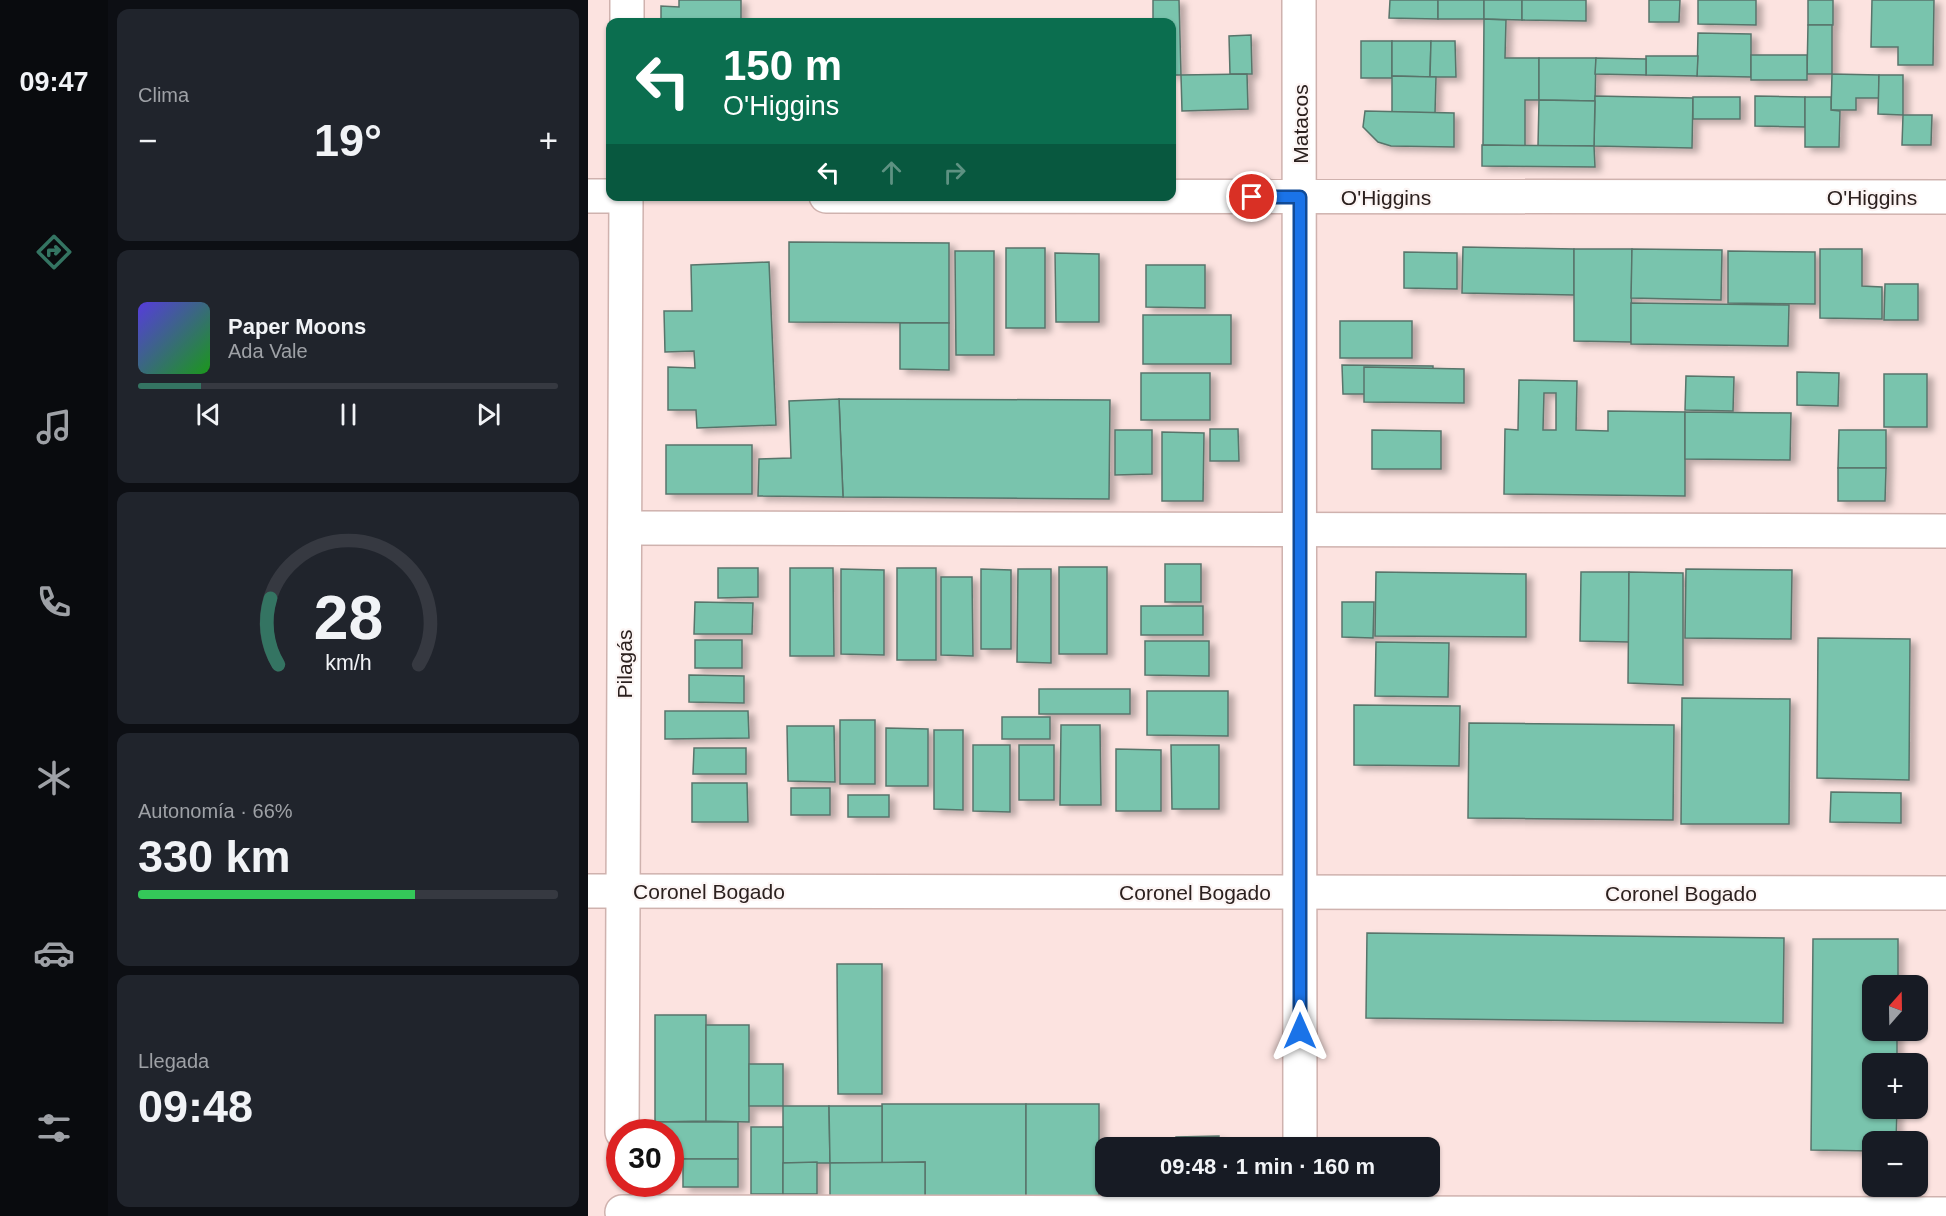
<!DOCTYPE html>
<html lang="es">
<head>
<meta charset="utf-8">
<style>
  body { margin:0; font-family:Arial,sans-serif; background:#20242c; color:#f1f3f6; height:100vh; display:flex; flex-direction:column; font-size:22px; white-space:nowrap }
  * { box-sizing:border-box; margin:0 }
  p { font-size:20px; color:#9ea1a6 }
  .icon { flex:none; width:33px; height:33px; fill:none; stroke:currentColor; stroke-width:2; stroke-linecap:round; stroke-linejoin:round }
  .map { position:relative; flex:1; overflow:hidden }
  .panel { display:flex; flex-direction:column; gap:9px; padding:9px; background:#0d0f14; width:480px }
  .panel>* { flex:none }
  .top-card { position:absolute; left:18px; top:18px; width:570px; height:183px; border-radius:12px; box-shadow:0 2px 4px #0004; background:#0b6e4f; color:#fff; overflow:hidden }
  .needle { width:39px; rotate:20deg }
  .buttons { position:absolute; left:1274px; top:975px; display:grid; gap:12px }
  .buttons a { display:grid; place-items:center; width:66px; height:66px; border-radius:12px; background:#171b24; box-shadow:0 2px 4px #0004; font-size:30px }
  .speed { position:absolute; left:18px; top:1119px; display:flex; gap:12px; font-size:30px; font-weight:700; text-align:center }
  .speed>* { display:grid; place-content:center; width:78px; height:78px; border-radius:50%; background:#171b24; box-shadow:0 2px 4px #0004; line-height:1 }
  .speed .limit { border:9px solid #d22; background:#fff; color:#111 }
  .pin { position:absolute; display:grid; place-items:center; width:51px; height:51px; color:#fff; margin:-26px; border:3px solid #fff; border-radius:50%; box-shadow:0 2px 6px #0007 }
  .me { position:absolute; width:66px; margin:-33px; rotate:0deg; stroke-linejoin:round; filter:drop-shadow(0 0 4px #0008) }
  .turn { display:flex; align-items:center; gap:21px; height:126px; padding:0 18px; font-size:27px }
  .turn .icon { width:78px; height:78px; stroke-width:2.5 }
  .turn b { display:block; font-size:42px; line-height:51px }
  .lanes { display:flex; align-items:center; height:57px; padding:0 18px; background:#0003; justify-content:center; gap:30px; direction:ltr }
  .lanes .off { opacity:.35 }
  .big { font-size:45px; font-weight:700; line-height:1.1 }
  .panel .widget { flex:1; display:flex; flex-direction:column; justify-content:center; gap:9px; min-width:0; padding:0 21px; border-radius:12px; background:#20242c }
  .panel .dial { align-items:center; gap:0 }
  .dial svg { height:156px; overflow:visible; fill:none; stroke:#363941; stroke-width:7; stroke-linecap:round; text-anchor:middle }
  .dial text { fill:#f1f3f6; stroke:none }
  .song { display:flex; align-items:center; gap:18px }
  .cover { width:72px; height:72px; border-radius:9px; background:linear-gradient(135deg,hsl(250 70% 55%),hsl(120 70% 35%)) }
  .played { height:6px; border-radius:3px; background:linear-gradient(90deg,#347462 15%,#363941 15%) }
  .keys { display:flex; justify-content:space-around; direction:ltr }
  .heat { display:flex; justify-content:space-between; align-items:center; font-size:33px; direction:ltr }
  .charge { height:9px; border-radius:4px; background:linear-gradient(90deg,#34c759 66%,#363941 0) }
  .trip { position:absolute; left:507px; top:1137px; width:345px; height:60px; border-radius:12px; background:#171b24; box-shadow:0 2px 4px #0004; font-weight:700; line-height:60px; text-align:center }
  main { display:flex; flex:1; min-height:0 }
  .tabs { display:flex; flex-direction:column; width:108px; justify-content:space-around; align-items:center; background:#090b0e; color:#9ea1a6 }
  .tabs .icon { width:42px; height:42px }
  .tabs .selected { color:#347462 }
  .tabs b { font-size:27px; color:#f1f3f6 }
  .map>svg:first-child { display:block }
  .building { fill:#79c4ad; stroke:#58746b; stroke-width:1.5; fill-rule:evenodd; filter:url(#shadow) }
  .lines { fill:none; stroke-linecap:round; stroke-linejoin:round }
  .minor-casing { stroke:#cfb2ae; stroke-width:36 }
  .minor { stroke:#fff; stroke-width:33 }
  .route-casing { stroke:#114b97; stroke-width:15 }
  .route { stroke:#1a73e8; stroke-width:10 }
  .labels { text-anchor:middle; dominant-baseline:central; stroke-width:4.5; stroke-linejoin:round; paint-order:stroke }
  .street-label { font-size:21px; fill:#2b201e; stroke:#fcf5f4 }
</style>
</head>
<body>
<main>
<nav class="tabs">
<b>09:47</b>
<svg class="icon selected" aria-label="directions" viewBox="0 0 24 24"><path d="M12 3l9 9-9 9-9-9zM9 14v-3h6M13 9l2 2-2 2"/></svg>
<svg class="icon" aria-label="music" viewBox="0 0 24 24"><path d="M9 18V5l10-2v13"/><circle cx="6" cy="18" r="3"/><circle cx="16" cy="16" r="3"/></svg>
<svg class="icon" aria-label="phone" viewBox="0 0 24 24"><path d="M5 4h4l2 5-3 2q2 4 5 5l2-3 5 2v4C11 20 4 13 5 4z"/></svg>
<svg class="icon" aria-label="climate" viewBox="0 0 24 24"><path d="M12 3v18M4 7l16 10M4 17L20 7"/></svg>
<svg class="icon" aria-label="car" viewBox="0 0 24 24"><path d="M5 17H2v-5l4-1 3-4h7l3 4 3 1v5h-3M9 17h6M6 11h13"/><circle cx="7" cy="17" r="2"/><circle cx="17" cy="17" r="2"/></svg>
<svg class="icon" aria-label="filters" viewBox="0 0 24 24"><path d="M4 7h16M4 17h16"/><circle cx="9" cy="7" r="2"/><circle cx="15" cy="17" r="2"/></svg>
</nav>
<section class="panel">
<div class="widget"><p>Clima</p>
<div class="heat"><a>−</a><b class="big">19°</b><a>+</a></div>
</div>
<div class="widget">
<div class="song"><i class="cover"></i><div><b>Paper Moons</b><p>Ada Vale</p></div></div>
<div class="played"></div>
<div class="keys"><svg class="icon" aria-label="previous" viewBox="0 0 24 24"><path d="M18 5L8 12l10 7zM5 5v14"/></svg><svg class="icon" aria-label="pause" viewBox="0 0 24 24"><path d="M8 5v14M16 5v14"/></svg><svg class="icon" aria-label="next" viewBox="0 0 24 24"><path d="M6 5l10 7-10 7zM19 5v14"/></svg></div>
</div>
<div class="widget dial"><svg viewBox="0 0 100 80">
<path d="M14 69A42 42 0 1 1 86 69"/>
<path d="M14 69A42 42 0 0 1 10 35" stroke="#347462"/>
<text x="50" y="56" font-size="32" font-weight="700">28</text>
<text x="50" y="72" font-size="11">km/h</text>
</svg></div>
<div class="widget"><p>Autonomía · 66%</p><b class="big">330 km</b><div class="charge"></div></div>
<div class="widget"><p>Llegada</p><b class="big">09:48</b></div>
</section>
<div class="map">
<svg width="1358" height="1216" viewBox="0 0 1358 1216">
  <defs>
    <filter id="shadow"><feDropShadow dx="6" dy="4" stdDeviation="3" flood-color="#0004"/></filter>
  </defs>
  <rect width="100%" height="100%" fill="#fce3e0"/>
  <g class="building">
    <polygon points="91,0 153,0 153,22 73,22 73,6 91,7"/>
    <polygon points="565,0 591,0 593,75 584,75 584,22 565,22"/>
    <polygon points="802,0 850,0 850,19 801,18"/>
    <rect x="850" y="0" width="46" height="19"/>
    <polygon points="896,0 934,0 934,20 896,19"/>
    <polygon points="934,0 998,0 998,21 934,20"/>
    <polygon points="1061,0 1092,0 1091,22 1061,22"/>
    <polygon points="1110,0 1168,0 1168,25 1110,24"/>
    <rect x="1220" y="0" width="25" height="25"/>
    <polygon points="1284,0 1346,0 1345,65 1310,65 1310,47 1283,47"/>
    <polygon points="896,19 918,20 917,58 951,58 951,100 937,100 937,146 895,145"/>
    <polygon points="1220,25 1244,25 1244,74 1219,74"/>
    <polygon points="1110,33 1163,34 1163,77 1109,76"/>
    <polygon points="663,35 664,74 642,74 641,36"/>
    <rect x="773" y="41" width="31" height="37"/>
    <polygon points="804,41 843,41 842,77 804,76"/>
    <polygon points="843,41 867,41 868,77 842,77"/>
    <rect x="1163" y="55" width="56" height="25"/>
    <polygon points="1058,56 1110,56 1109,76 1058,75"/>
    <polygon points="951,58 1008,58 1007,101 951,100"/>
    <polygon points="1008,58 1058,59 1058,75 1007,74"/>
    <polygon points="659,74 660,109 594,111 593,75"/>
    <polygon points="1244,74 1291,75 1291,98 1268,98 1268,110 1243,110"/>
    <polygon points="1291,75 1315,75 1315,115 1290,114"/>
    <polygon points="804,76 848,77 847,113 804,112"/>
    <polygon points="1007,96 1105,98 1104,148 1006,146"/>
    <polygon points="1167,96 1217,97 1217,127 1167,126"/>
    <rect x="1105" y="97" width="47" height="22"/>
    <polygon points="1217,97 1243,97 1243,110 1252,111 1251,147 1217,147"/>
    <polygon points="951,100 1007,101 1006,146 950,146"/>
    <polygon points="777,111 866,113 866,147 803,146 790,142 775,127"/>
    <polygon points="1315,115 1344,115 1343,145 1314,145"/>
    <polygon points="894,145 1006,146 1007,167 894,166"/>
    <polygon points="201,242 361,243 361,323 201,322"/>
    <polygon points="875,247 986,249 986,295 874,293"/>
    <rect x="418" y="248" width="39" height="80"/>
    <polygon points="986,249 1044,249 1043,342 986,341"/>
    <polygon points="1044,249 1134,250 1133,300 1043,298"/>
    <polygon points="1232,249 1274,249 1274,286 1294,287 1294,319 1232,318"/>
    <polygon points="367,251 406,251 406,355 368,355"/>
    <polygon points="1140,251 1227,252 1227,304 1140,303"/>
    <polygon points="816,252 869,253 869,289 816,288"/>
    <polygon points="467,253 511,254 511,322 468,322"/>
    <polygon points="181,262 188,425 109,428 108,410 80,410 80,367 107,368 106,351 77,352 76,311 104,311 103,265"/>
    <polygon points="558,265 617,265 617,308 558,307"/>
    <polygon points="1297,284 1330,284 1330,320 1296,320"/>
    <polygon points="1043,303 1201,305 1200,346 1043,344"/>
    <rect x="555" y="315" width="88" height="49"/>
    <rect x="752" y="321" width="72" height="37"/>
    <polygon points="312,323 361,323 361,370 312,369"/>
    <polygon points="754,365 845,366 845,394 755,394"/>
    <polygon points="776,367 876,369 876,403 776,402"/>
    <polygon points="1209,372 1251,373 1250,406 1209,405"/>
    <rect x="553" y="373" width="69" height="47"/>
    <rect x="1296" y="374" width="43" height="53"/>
    <polygon points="1098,376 1146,377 1145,411 1097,410"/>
    <path d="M931 380 989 381 988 430 1020 431V411L1097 412V496L916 494 917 429 930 430ZM956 393H968V430H955Z"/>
    <polygon points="251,399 522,400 521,499 255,497"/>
    <polygon points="251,399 255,497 170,496 171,459 203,458 201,401"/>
    <polygon points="1097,412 1203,413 1202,460 1097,459"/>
    <polygon points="622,429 650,429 651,461 622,461"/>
    <polygon points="527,430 564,430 564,474 527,475"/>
    <polygon points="784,430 853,431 853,469 784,469"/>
    <polygon points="1251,430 1298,430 1298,468 1250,468"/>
    <polygon points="574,432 616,433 615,501 574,501"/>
    <rect x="78" y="445" width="86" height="49"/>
    <polygon points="1250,468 1298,468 1297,501 1250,501"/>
    <rect x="577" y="564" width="36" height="38"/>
    <rect x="471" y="567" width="48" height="87"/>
    <polygon points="130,568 170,568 170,597 130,598"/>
    <polygon points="202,568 245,568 246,656 202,656"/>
    <rect x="309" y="568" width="39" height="92"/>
    <polygon points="253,569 296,570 296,655 253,654"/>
    <polygon points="393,569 423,570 423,649 393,649"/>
    <polygon points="430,569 463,569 463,663 429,662"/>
    <polygon points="1098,569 1204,570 1203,639 1097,638"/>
    <polygon points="788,572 938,574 938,637 787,636"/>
    <polygon points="993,572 1041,572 1041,642 992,641"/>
    <polygon points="1041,572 1095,573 1095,685 1040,683"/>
    <polygon points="353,577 384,577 385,656 353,655"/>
    <polygon points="107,602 165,603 164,634 106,634"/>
    <polygon points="754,602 786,602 785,638 754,637"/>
    <rect x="553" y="606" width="62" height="29"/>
    <polygon points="1230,638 1322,639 1321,780 1229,778"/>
    <rect x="107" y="640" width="47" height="28"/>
    <polygon points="557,641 621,641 621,676 557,675"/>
    <polygon points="788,642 861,643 860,697 787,696"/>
    <polygon points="101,675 156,676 156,703 101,702"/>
    <rect x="451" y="689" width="91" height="25"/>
    <polygon points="559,691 640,691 640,736 559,735"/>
    <polygon points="1094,698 1202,699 1201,824 1093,824"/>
    <polygon points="766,705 872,706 871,766 766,765"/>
    <polygon points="77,711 160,711 161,738 77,739"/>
    <rect x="414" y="717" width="48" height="22"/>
    <rect x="252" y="720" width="35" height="64"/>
    <polygon points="881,723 1086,725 1085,820 880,818"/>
    <polygon points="473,725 512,725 513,805 472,805"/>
    <polygon points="199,726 246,726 247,782 200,781"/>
    <polygon points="298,728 340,729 340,786 298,786"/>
    <polygon points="346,730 375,730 375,810 346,809"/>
    <polygon points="385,745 422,745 422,812 385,811"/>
    <rect x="431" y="745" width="35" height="55"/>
    <polygon points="583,745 631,745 631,809 584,809"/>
    <polygon points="106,748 158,748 158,774 105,774"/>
    <polygon points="528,749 573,750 573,811 528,811"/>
    <polygon points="104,783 159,783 160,822 104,822"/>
    <rect x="203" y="788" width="39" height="27"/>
    <polygon points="1243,792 1313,793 1313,823 1242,822"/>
    <rect x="260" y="795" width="41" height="22"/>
    <polygon points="779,933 1196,938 1195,1023 778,1018"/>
    <polygon points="1225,939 1310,939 1310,986 1284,986 1284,1030 1309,1030 1309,1064 1284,1064 1284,1108 1309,1108 1308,1142 1284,1142 1284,1151 1223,1150"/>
    <polygon points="249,964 294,964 294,1094 250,1094"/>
    <polygon points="67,1015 118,1015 118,1121 67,1122"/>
    <polygon points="118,1025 161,1025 161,1122 118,1121"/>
    <rect x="161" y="1064" width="34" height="42"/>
    <polygon points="294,1104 438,1104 438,1197 337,1197 337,1162 294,1163"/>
    <polygon points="438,1104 511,1104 511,1199 438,1198"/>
    <polygon points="195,1106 241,1106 242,1163 195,1163"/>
    <polygon points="241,1106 294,1106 294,1163 242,1163"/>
    <polygon points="67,1122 150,1122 150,1159 82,1159 82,1132 68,1132"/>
    <rect x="163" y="1127" width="32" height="67"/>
    <polygon points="631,1136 631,1148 588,1148 588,1137"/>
    <rect x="95" y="1159" width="55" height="28"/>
    <polygon points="229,1162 229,1194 195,1194 195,1163"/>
    <polygon points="337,1162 337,1197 242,1197 242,1163"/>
  </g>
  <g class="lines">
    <g class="minor-casing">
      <g id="minor">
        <polyline points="711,0 712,1148"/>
        <polyline points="39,22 39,0"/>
        <polyline points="0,196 22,196"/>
        <polyline points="238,196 1358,197"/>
        <polyline points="37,528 1358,531"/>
        <polyline points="0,891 1358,893"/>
        <polyline points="34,1132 38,196"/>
        <polyline points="34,1212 1358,1214"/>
      </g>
    </g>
    <use href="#minor" class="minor"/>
  </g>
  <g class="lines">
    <g class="route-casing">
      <polyline id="route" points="664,197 712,197 712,1031"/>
    </g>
    <use href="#route" class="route"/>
  </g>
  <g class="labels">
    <g class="street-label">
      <text transform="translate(712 124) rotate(-90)">Matacos</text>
      <text x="798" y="197">O'Higgins</text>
      <text x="1284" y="197">O'Higgins</text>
      <text transform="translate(36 664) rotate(-90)">Pilagás</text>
      <text x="121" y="891">Coronel Bogado</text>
      <text x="607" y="892">Coronel Bogado</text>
      <text x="1093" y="893">Coronel Bogado</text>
    </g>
  </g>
</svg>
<div class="buttons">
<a><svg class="needle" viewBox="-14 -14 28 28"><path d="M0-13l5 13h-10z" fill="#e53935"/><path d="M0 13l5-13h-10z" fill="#9ea1a6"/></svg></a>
<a>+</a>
<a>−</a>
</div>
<div class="speed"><div class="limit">30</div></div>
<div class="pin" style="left:664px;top:197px;background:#d93025"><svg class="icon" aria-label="arrive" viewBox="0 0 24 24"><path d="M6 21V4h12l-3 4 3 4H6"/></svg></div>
<svg class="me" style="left:712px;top:1031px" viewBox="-20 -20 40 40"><path d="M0-17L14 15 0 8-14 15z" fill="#1a73e8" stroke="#fff" stroke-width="4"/></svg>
<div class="trip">09:48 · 1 min · 160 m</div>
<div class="top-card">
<div class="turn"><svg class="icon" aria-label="left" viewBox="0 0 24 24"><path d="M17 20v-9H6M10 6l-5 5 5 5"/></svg><div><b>150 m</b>O'Higgins</div></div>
<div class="lanes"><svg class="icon" aria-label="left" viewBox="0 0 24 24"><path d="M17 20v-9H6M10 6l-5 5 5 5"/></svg><svg class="icon off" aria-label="ahead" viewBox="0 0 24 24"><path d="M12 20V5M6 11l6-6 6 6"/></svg><svg class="icon off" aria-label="right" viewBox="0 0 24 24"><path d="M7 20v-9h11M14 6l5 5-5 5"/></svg></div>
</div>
</div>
</main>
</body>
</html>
